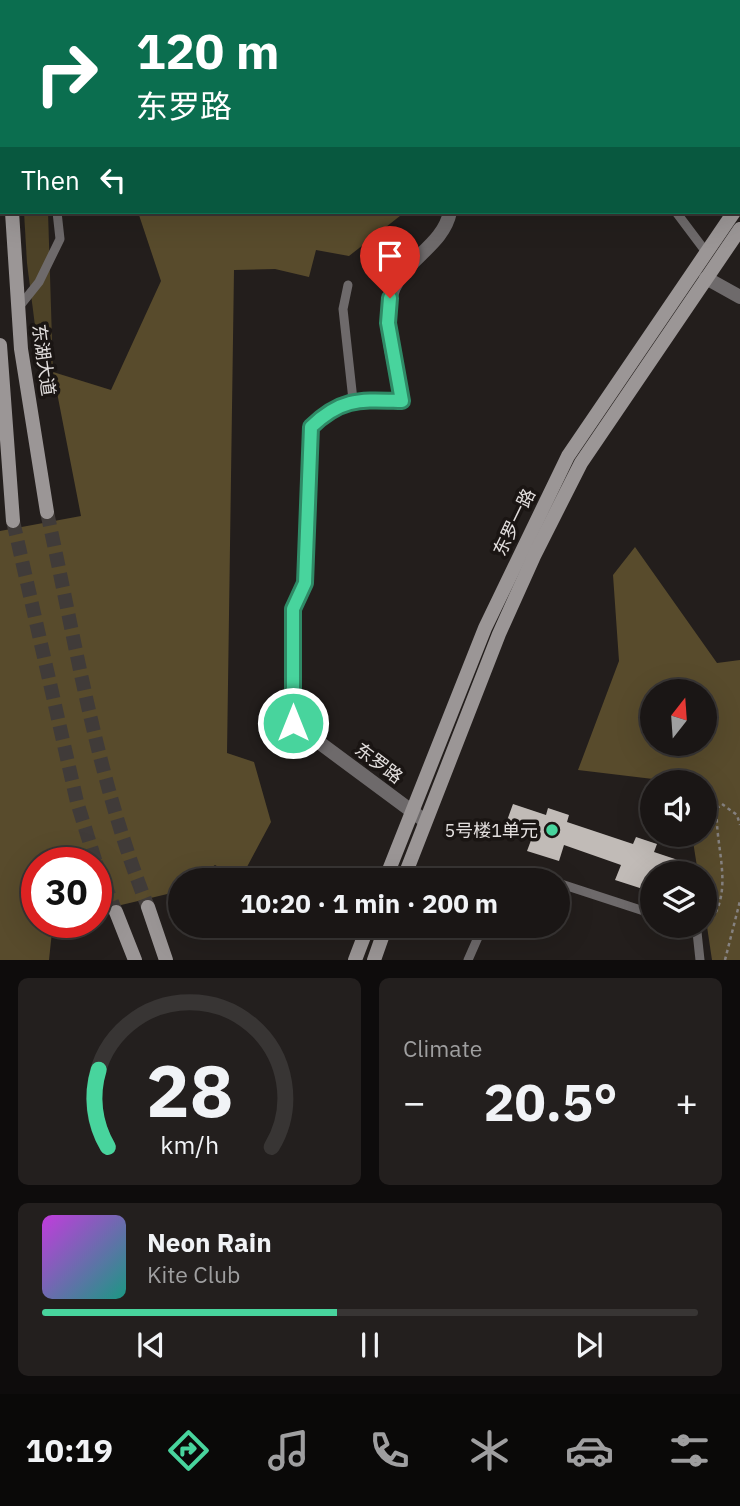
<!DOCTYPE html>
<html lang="en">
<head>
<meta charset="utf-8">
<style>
  body { margin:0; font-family:"IBM Plex Sans","Noto Sans SC",sans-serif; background:#231f1e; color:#f1f3f6; height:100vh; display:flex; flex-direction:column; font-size:26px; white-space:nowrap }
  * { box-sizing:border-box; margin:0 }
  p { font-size:23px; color:#9f9fa0 }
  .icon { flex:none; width:38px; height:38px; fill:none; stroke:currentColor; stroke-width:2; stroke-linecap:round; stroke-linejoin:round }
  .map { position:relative; height:960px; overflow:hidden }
  .panel { display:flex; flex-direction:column; gap:18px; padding:18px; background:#0e0c0c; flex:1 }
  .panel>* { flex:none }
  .top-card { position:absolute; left:0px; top:0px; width:740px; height:214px; box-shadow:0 7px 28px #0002,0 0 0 2px #383534; background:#0b6e4f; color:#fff; overflow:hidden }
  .needle { width:46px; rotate:17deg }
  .controls { position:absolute; left:640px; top:679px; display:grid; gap:14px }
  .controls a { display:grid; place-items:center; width:77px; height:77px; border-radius:50%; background:#1a1615; box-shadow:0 7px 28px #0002,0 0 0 2px #383534; font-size:35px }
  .speed { position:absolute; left:21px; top:847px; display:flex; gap:14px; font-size:35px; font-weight:700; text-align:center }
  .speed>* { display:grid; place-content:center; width:91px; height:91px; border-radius:50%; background:#1a1615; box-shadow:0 7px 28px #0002,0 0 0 2px #383534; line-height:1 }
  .speed .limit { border:10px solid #d22; background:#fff; color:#111 }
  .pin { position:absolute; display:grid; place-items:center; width:60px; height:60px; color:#fff; margin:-72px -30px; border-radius:50% 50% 50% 0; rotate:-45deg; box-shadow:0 0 7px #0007 }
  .pin .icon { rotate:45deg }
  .me { position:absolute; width:77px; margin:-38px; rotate:0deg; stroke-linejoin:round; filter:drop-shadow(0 0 5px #0008) }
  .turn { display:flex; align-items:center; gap:24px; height:147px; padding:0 21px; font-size:32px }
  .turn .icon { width:91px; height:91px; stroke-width:2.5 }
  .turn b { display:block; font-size:49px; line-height:60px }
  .then { display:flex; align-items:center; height:66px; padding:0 21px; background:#0003; gap:14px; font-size:26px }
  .big { font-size:52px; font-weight:700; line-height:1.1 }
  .panel .card { flex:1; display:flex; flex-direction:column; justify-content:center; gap:10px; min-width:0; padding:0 24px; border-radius:10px; background:#231f1e }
  .panel .dial { align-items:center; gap:0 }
  .dial svg { height:182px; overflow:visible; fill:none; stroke:#383534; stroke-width:7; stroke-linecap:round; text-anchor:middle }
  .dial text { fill:#f1f3f6; stroke:none }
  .song { display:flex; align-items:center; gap:21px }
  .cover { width:84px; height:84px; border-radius:10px; background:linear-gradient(135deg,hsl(290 70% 55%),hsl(170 70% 35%)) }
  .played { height:7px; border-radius:4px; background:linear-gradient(90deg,#48d49d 45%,#383534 45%) }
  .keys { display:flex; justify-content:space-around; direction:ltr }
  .heat { display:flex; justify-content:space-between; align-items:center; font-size:38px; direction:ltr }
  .panel .tiles { flex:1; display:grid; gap:18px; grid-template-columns:1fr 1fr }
  .card:last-child { grid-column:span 2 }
  .trip { position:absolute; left:168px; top:868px; width:402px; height:70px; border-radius:35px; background:#1a1615; box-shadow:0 7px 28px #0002,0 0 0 2px #383534; font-weight:700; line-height:70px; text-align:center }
  .tab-bar { display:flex; height:112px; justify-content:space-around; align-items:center; background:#0a0908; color:#9f9fa0 }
  .tab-bar .icon { width:49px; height:49px }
  .tab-bar .on { color:#48d49d }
  .tab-bar b { font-size:32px; color:#f1f3f6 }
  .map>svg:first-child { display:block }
  .green { fill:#4d4227 }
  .forest { fill:#584b2c; fill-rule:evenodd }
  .building { fill:#c1bbb7 }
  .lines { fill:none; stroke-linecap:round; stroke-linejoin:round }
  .secondary-tunnel { stroke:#403b39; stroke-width:14; stroke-dasharray:14 7; stroke-linecap:butt }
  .path { stroke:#868280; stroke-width:2.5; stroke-dasharray:3.5 3.5; stroke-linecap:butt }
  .service { stroke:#6e6a6b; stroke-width:9 }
  .minor { stroke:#6e6a6b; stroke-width:14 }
  .secondary { stroke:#9b9696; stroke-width:14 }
  .route-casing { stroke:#2f8a66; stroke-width:18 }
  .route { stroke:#48d49d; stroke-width:12 }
  .poi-dot { fill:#48d49d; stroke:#1a1513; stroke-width:2.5 }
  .labels { text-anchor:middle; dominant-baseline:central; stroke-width:7; stroke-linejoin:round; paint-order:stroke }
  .street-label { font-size:18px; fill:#e3dfde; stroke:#1a1513 }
  .poi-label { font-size:18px; fill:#e3dfde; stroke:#1a1513; text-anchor:end }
</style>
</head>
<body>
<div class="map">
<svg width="740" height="960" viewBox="0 0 740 960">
  <rect width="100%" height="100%" fill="#231e1c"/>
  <polygon class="green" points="24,212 48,212 53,372 41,373 27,263"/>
  <g class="forest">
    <polygon points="120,0 405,0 407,2 120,2"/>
    <polygon points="138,212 405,212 349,256 316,250 309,277 275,269 234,270 227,753 254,762 271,822 240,880 215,865 195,880 180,880 180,891 96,911 96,863 37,863 37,922 53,922 49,960 0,960 0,531 81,516 53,372 111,390 161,281"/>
    <path d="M635 547 717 663 740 660V960H712L705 913V873H698L692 835H705V782H678L578 770 619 661 613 575ZM653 691H705V744H653Z"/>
  </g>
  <polygon class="building" points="513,804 546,815 548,808 569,815 567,822 633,844 636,837 657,844 654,852 687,863 683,873 653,873 646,890 615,880 621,865 564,845 559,861 527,851 533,835 505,826"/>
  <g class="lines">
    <g class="secondary-tunnel">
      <path d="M47 512C76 644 97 781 148 907"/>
      <polyline points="13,521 77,802 96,863"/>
      <polyline points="96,863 116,912"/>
    </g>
    <g class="path">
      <path d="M708 924C736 891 714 846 717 808L722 804 737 815 740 825"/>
      <polyline points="725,960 740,901"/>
    </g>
    <g class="service">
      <polyline points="50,0 50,2"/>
      <polyline points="520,0 521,2"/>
      <polyline points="676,212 706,252"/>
      <polyline points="348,285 343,309 353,400"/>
      <polyline points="19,307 39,282 60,239 57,212"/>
      <polyline points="517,880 529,873 551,880"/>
      <polyline points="558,883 653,914"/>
      <polyline points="681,926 697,932 700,960"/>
      <polyline points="468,960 483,926"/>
    </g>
    <g class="minor">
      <polyline points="424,0 426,2"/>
      <polyline points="706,278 740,297"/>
      <path d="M425 821 293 723V609L305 583 311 427C342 397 361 400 402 401 396 366 376 313 398 280 413 256 444 242 450 212"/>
    </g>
    <g class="secondary">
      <polyline points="707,0 709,2"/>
      <polyline points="737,0 740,2"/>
      <polyline points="0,10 2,39"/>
      <polyline points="738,21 740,22"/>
      <polyline points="12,212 21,349 47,512"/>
      <polyline points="0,345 13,521"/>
      <polyline points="385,880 485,628 568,456 734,212"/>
      <polyline points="403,880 499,634 535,554 581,463 740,229"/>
      <polyline points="148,907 166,960"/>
      <polyline points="116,912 135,960"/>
      <polyline points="355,960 368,926"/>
      <polyline points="374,960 386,926"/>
    </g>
  </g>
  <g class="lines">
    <g class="route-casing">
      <path id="route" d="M293 723V609L305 583 311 427C342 397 361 400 402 401L388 323 390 298"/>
    </g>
    <use href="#route" class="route"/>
  </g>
  <circle class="poi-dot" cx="552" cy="830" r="7"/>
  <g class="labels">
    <g class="street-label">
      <text transform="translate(44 360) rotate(82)">东湖大道</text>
      <text transform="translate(514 522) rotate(-64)">东罗一路</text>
      <text transform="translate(379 763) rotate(37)">东罗路</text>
    </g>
    <g class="poi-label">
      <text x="538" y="830">5号楼1单元</text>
    </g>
  </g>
</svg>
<div class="controls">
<a><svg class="needle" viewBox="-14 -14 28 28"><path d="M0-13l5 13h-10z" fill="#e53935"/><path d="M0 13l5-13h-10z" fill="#9f9fa0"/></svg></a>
<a><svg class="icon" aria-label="sound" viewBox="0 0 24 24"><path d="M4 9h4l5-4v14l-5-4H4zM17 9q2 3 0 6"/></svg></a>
<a><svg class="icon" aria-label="layers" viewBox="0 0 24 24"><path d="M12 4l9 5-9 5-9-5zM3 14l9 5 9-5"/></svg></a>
</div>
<div class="speed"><div class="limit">30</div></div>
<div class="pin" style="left:390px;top:298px;background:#d93025"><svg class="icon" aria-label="arrive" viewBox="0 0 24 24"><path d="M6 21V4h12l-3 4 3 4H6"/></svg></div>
<svg class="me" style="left:293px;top:723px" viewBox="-20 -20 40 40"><circle r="17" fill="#48d49d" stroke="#fff" stroke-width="3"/><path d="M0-11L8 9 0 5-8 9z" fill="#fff"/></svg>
<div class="trip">10:20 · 1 min · 200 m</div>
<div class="top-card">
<div class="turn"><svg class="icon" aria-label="right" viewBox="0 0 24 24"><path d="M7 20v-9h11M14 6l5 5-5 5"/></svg><div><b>120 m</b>东罗路</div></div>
<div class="then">Then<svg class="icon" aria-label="left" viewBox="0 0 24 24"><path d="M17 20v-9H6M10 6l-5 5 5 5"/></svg></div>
</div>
</div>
<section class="panel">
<div class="tiles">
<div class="card dial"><svg viewBox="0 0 100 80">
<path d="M14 69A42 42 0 1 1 86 69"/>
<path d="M14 69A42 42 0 0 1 10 35" stroke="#48d49d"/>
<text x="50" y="56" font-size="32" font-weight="700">28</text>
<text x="50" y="72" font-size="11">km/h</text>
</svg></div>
<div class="card"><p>Climate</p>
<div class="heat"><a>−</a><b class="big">20.5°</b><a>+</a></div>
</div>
<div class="card">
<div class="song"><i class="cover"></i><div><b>Neon Rain</b><p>Kite Club</p></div></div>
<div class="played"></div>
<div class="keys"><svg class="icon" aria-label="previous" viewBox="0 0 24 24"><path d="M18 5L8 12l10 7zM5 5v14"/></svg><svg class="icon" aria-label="pause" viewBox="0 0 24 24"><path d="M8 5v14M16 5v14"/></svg><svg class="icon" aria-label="next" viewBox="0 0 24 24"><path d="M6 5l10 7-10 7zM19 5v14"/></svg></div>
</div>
</div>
</section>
<nav class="tab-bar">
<b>10:19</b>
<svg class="icon on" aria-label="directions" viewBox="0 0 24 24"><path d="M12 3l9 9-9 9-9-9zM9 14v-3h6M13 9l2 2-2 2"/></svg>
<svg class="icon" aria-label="music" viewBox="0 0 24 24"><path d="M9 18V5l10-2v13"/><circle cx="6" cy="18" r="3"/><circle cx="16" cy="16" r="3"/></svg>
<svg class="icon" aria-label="phone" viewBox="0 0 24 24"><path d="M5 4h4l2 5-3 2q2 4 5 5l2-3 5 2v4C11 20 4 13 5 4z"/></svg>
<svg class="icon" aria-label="climate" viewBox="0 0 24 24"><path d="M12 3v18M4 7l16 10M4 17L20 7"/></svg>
<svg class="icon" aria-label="car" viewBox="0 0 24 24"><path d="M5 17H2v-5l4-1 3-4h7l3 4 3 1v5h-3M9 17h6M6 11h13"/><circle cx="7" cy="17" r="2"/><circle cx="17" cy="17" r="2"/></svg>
<svg class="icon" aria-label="filters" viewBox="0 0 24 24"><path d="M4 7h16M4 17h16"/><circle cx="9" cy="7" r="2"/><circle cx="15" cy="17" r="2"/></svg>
</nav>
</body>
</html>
